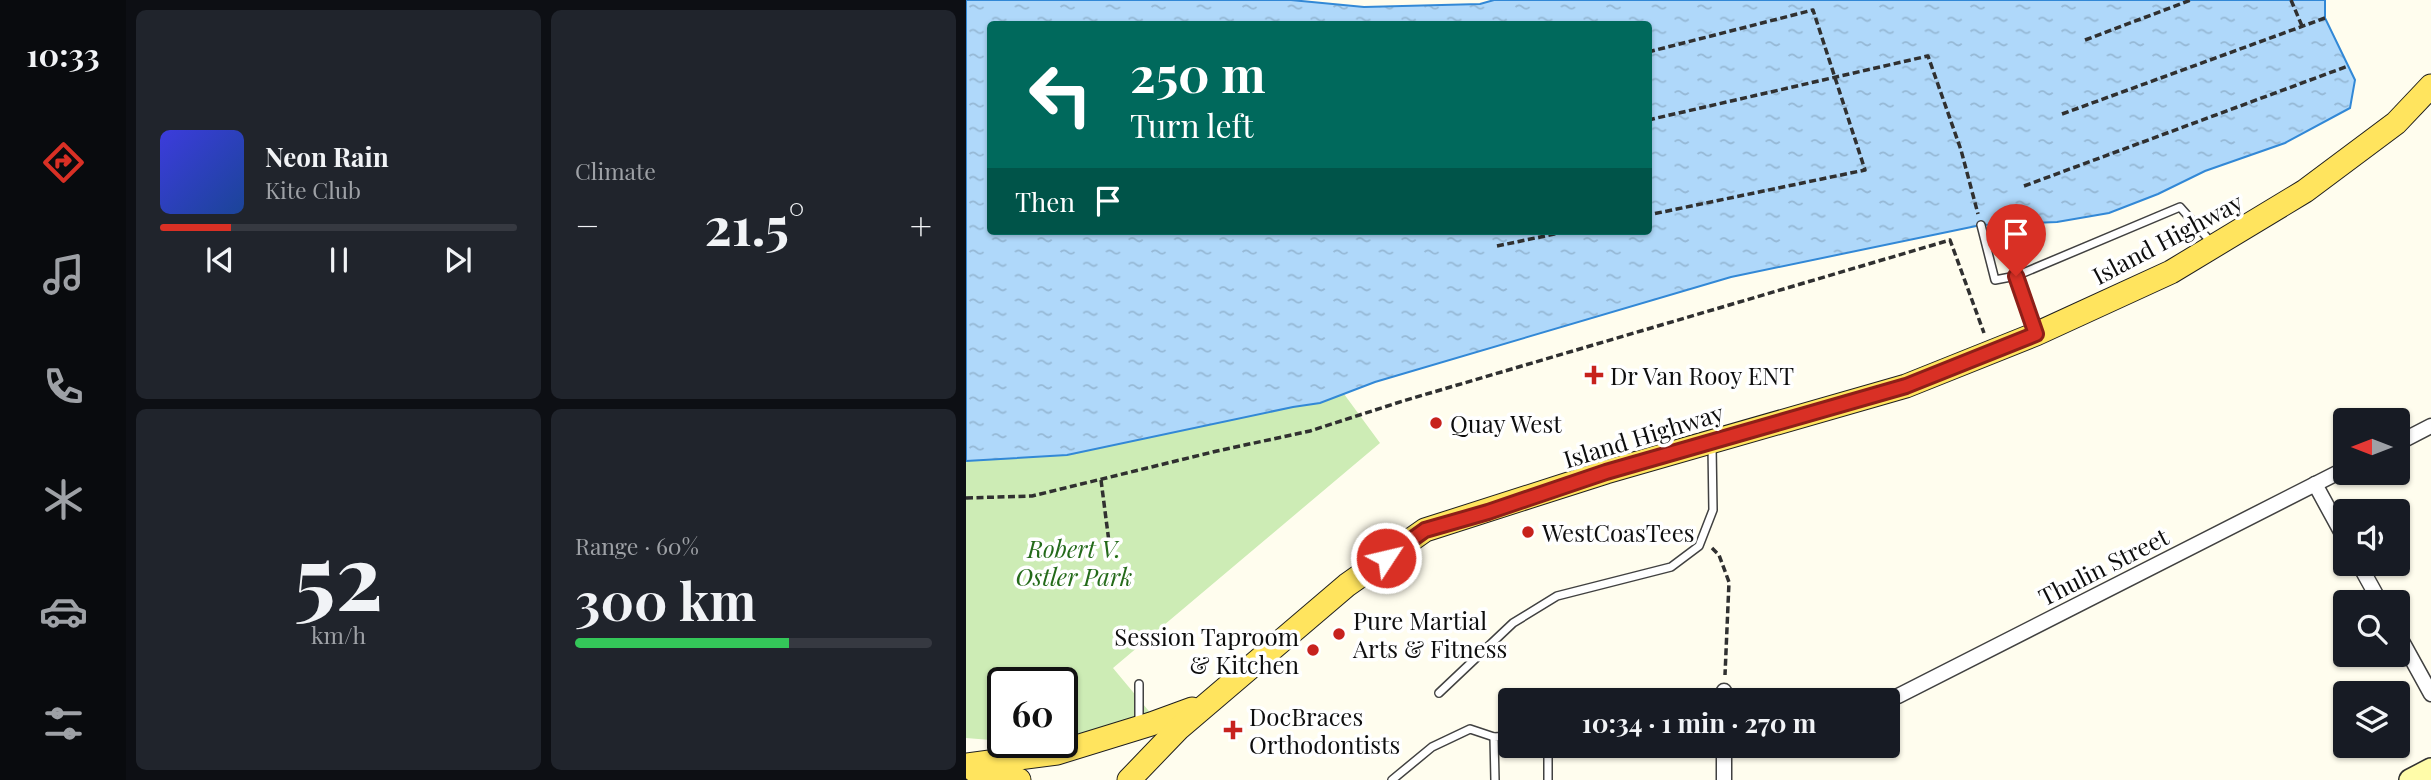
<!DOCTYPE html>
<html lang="en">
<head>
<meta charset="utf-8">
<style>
  body { margin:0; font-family:"Playfair Display",serif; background:#20242c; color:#f1f3f6; height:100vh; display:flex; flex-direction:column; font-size:26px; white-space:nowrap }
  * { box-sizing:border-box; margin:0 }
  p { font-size:23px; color:#9ea1a6 }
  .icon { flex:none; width:38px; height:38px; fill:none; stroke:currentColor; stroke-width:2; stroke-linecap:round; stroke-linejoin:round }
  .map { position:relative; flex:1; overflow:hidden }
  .panel { display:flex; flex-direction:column; gap:10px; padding:10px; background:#0d0f14; width:840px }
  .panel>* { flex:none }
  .hud { position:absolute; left:21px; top:21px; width:665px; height:214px; border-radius:7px; box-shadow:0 2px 5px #0004; background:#00695c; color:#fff; overflow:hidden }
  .needle { width:46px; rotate:270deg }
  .controls { position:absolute; left:1367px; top:408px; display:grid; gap:14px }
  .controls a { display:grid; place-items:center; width:77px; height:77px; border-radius:7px; background:#171b24; box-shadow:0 2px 5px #0004; font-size:35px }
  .speed { position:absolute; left:21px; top:667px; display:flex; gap:14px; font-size:35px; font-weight:700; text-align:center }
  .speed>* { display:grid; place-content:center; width:91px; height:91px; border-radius:50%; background:#171b24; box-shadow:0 2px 5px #0004; line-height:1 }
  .speed .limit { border:4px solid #111; border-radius:10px; background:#fff; color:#111 }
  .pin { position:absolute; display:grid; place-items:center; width:60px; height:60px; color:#fff; margin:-72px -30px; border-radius:50% 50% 50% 0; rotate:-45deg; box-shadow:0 0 7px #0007 }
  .pin .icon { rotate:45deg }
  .me { position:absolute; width:77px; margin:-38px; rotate:55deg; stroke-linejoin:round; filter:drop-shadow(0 0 5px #0008) }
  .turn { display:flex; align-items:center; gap:24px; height:147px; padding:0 28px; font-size:32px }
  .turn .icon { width:91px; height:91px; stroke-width:2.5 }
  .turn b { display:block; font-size:49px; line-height:60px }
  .then { display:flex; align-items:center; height:66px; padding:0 28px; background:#0003; gap:14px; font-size:26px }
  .big { font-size:52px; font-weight:700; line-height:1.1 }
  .panel .widget { flex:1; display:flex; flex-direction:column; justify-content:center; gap:10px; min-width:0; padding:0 24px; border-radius:10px; background:#20242c }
  .panel .dial { align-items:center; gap:0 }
  .dial b { font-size:91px; line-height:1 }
  .song { display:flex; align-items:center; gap:21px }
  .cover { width:84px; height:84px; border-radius:10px; background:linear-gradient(135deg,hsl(240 70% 55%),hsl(220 70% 35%)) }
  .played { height:7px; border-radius:4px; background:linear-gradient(90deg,#d93025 20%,#363941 20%) }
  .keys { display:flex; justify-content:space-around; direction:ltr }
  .heat { display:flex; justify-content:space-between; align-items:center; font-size:38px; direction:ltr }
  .charge { height:10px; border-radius:5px; background:linear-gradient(90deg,#34c759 60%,#363941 0) }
  .panel .tiles { flex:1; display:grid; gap:10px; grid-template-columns:repeat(2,1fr) }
  .trip { position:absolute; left:532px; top:688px; width:402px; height:70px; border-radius:7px; background:#171b24; box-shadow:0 2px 5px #0004; font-weight:700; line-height:70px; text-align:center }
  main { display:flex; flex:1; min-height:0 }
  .tab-bar { display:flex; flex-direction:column; width:126px; justify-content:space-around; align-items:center; background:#090b0e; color:#9ea1a6 }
  .tab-bar .icon { width:49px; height:49px }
  .tab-bar .on { color:#d93025 }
  .tab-bar b { font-size:32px; color:#f1f3f6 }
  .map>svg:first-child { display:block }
  .park { fill:#cdecb5 }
  .water { fill:url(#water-ripples); stroke:#3288d6; stroke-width:2; fill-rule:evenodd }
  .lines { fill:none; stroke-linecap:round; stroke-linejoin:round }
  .lane-casing { stroke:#414141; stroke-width:10 }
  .street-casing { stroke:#414141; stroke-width:17 }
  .secondary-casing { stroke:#303030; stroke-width:24 }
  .primary-casing { stroke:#1f1f1f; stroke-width:25 }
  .path { stroke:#303030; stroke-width:3.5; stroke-dasharray:7 3.5; stroke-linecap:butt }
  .lane { stroke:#fff; stroke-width:7 }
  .street { stroke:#fff; stroke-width:14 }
  .secondary { stroke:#fffca9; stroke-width:21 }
  .primary { stroke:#ffe45e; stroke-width:23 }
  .route-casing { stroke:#8d1f18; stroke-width:18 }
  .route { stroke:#d93025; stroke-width:12 }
  .poi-dot { fill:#c7221d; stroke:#fff; stroke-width:2.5 }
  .labels { text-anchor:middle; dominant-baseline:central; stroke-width:7; stroke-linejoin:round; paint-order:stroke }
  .street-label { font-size:24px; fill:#0e0e0e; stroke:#fff }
  .poi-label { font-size:24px; fill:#0e0e0e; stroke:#fff; text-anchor:start }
  .park-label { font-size:24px; font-style:italic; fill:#246a1a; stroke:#fff }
</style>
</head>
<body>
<main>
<nav class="tab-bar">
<b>10:33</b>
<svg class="icon on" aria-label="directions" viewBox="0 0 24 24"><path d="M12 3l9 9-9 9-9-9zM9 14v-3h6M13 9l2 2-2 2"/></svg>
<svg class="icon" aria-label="music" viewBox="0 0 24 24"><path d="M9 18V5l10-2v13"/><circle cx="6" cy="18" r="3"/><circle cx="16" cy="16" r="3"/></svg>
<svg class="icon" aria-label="phone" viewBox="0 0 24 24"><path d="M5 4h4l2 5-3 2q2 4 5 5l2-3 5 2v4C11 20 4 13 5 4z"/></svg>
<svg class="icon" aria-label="climate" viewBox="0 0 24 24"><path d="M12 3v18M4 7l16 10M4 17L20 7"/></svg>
<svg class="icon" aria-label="car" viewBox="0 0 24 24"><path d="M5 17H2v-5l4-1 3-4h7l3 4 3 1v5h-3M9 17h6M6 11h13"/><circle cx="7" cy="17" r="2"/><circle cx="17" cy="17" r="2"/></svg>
<svg class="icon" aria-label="filters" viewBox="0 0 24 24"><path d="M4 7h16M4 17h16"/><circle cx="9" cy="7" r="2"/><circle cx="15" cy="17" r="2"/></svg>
</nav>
<section class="panel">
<div class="tiles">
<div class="widget">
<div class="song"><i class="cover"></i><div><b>Neon Rain</b><p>Kite Club</p></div></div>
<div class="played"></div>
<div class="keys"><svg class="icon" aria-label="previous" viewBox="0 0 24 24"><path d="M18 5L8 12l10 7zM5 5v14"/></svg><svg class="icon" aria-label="pause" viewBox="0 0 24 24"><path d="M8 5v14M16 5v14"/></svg><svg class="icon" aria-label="next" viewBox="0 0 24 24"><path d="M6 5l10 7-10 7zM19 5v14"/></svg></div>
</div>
<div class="widget"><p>Climate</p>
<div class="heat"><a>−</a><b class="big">21.5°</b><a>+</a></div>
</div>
<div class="widget dial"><b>52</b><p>km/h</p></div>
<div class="widget"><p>Range · 60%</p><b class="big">300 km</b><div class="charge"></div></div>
</div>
</section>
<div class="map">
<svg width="1465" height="780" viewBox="0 0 1465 780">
  <defs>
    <pattern id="water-ripples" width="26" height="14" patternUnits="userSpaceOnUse" patternTransform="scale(1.75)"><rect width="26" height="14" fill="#afd8fa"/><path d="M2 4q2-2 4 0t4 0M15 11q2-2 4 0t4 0" fill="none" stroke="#95b8d5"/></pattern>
  </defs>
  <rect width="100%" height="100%" fill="#fffdee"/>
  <polygon class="park" points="378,394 414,443 147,668 187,716 96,738 96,682 37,682 37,741 0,738 0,461 102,455 327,407 354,403"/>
  <path class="water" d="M0 0H325L398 7 514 4 528 0H1359V18L1389 80 1384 108 1319 143 1239 171 1192 194 1143 213 1091 222 1015 225 765 277 409 382 354 403 327 407 101 455 0 461ZM24 24H682V231H24Z"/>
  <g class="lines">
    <g class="lane-casing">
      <g id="lane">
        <polyline points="1015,225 1029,280 1050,276"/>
        <polyline points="1069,330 1050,276 1214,207 1245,242"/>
        <polyline points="473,693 547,623 591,596 705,567 733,546 747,510 746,445"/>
        <polyline points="173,725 173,684"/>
        <polyline points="582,746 582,780"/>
        <polyline points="426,780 466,747 504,729 528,737"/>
        <polyline points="529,780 528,737 544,736"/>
      </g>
    </g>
    <g class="street-casing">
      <g id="street">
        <polyline points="1432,443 1465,426"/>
        <polyline points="1349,484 1379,539"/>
        <polyline points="1393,564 1414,602"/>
        <polyline points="1432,634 1465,694"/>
        <polyline points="758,700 758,691"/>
        <polyline points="913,700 932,696 1379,469"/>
        <polyline points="758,746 758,780"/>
      </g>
    </g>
    <g class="secondary-casing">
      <polyline id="secondary" points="1444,780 1465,769"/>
    </g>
    <g class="primary-casing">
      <g id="primary">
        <polyline points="0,765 91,753 185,724 226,709"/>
        <polyline points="8,770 53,780"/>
        <polyline points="163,780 212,729 381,585 459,530 640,472 940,386 1070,334 1205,272 1339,191 1430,123 1465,86"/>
      </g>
    </g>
    <g class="path">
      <polyline points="1325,0 1336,26"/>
      <polyline points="1119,40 1225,0"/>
      <polyline points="682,52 847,10 899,170 682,215"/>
      <polyline points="1096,114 1359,18"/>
      <polyline points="682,120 962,56 995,150 1012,214"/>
      <polyline points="1058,186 1382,66"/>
      <polyline points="531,246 603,231"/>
      <polyline points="135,480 143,542"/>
      <polyline points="0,498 66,496 251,451 344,431 437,401 984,240 1018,333"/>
      <polyline points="746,548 753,555 763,582 759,675"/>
    </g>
    <use href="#lane" class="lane"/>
    <use href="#street" class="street"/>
    <use href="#secondary" class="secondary"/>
    <use href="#primary" class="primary"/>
  </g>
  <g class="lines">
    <g class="route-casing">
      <polyline id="route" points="420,558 459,530 522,512 640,472 940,386 1070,334 1050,276"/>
    </g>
    <use href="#route" class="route"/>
  </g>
  <g class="poi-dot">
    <path d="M624.5 364.5h7v7h7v7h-7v7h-7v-7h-7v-7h7z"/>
    <circle cx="470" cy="423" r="7"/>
    <circle cx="562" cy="532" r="7"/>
    <circle cx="373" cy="634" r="7"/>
    <circle cx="347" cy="650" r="7"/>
    <path d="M263.5 719.5h7v7h7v7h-7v7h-7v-7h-7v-7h7z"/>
  </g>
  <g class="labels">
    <g class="street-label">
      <text transform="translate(1201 238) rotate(-28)">Island Highway</text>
      <text transform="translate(677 435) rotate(-17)">Island Highway</text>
      <text transform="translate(1137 566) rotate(-27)">Thulin Street</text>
    </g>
    <g class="poi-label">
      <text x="644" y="375">Dr Van Rooy ENT</text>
      <text x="484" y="423">Quay West</text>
      <text x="576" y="532">WestCoasTees</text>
      <text x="387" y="620">Pure Martial<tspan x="387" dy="28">Arts &amp; Fitness</tspan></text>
      <text x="333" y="636" text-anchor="end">Session Taproom<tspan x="333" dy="28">&amp; Kitchen</tspan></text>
      <text x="283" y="716">DocBraces<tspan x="283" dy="28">Orthodontists</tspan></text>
    </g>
    <g class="park-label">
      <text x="108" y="548">Robert V.<tspan x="108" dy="28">Ostler Park</tspan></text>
    </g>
  </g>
</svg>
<div class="controls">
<a><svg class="needle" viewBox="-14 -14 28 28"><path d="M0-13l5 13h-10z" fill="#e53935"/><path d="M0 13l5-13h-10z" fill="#9ea1a6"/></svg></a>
<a><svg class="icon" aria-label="sound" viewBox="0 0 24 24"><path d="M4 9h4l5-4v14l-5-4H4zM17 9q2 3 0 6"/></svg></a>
<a><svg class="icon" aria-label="search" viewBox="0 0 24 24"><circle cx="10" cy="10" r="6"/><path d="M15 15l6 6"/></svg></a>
<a><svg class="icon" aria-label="layers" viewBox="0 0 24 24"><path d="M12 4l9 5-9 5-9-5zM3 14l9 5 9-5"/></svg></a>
</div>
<div class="speed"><div class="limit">60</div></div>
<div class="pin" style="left:1050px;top:276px;background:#d93025"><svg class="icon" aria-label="arrive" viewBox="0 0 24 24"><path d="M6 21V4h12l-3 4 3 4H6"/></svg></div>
<svg class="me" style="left:420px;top:558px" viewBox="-20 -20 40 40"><circle r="17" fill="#d93025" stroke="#fff" stroke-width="3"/><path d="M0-11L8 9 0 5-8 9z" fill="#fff"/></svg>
<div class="trip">10:34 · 1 min · 270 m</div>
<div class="hud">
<div class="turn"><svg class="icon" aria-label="left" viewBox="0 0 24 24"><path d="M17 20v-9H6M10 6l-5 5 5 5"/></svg><div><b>250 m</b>Turn left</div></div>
<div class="then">Then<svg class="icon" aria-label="arrive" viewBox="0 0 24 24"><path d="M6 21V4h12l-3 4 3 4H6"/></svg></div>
</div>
</div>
</main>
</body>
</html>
